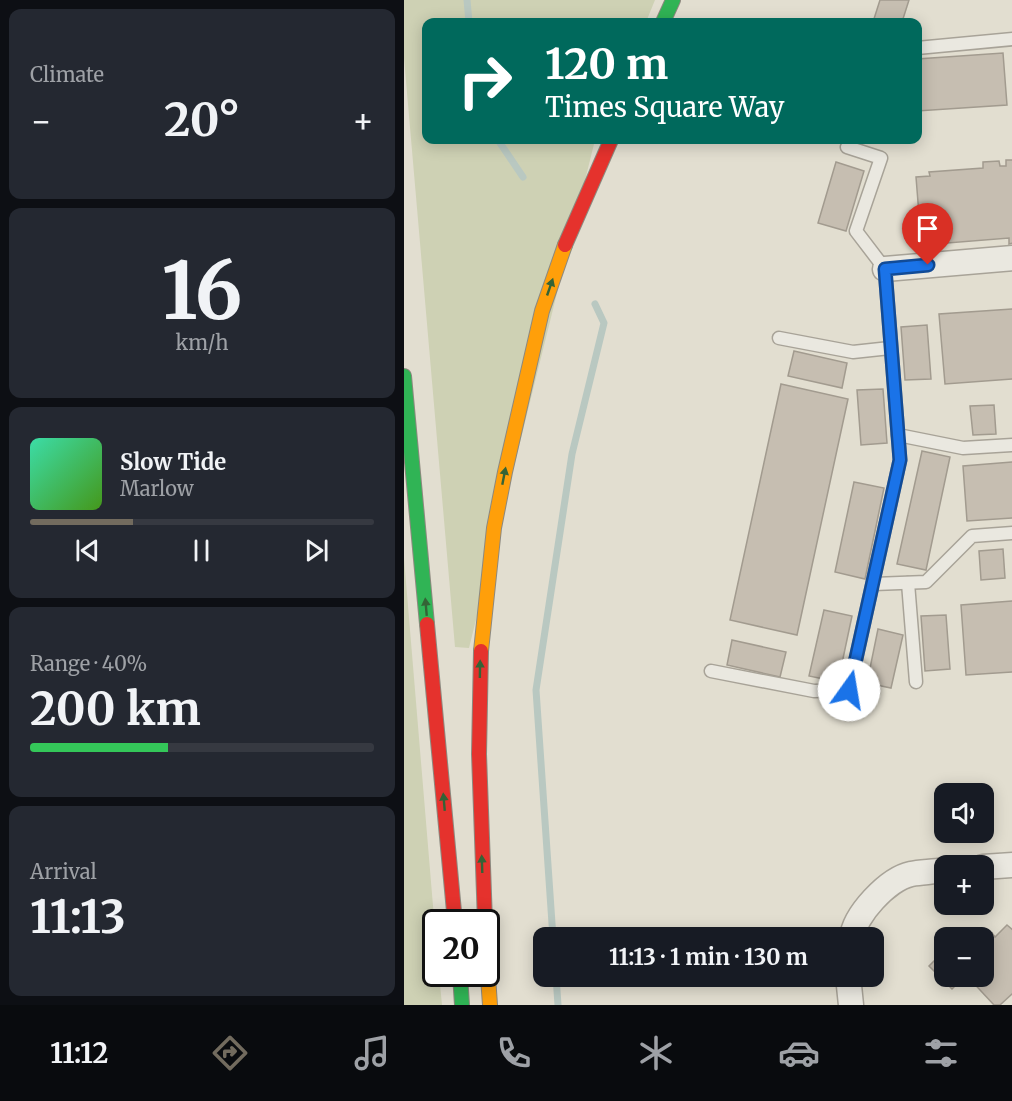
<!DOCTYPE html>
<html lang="en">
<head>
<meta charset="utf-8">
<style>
  body { margin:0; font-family:Merriweather,serif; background:#242831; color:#f1f3f6; height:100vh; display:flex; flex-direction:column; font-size:22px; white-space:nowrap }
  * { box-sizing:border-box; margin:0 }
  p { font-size:20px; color:#9ea1a6 }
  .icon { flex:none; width:33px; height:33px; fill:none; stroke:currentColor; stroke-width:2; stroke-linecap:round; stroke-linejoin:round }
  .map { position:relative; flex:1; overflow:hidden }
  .details { display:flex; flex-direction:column; gap:9px; padding:9px; background:#0d0f14; width:404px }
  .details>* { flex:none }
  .banner { position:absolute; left:18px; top:18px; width:500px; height:126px; border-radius:12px; box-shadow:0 3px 15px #0003; background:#00695c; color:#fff; overflow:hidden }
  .fabs { position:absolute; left:530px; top:783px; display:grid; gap:12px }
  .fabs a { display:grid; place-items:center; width:60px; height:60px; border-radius:12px; background:#171b24; box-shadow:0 3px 15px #0003; font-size:30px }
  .speed { position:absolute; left:18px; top:909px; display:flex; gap:12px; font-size:30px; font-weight:700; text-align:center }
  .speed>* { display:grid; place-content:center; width:78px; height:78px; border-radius:50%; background:#171b24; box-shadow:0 3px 15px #0003; line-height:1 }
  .speed .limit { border:3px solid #111; border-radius:9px; background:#fff; color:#111 }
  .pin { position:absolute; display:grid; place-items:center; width:51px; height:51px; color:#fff; margin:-62px -26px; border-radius:50% 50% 50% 0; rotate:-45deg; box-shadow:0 0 6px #0007 }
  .pin .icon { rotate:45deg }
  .me { position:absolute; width:66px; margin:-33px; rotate:13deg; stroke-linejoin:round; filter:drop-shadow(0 0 4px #0008) }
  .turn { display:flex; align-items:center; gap:21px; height:126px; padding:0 24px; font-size:27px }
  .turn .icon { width:78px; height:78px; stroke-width:2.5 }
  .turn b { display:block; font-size:42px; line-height:51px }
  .big { font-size:45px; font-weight:700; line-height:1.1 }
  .details .widget { flex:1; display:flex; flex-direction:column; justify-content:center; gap:9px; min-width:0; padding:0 21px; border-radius:12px; background:#242831 }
  .details .dial { align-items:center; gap:0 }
  .dial b { font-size:78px; line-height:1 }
  .song { display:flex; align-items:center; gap:18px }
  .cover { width:72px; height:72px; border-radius:9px; background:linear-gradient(135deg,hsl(160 70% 55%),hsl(100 70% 35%)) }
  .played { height:6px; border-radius:3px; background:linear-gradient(90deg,#726b5e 30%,#363941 30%) }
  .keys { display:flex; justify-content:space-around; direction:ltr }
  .heat { display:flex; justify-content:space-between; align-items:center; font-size:33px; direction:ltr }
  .charge { height:9px; border-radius:4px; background:linear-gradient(90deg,#34c759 40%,#363941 0) }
  .trip { position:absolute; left:129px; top:927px; width:351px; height:60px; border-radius:12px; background:#171b24; box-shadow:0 3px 15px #0003; font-weight:700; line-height:60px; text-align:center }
  .dock { display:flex; height:96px; justify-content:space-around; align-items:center; background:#090b0e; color:#9ea1a6 }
  .dock .icon { width:42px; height:42px }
  .dock .active { color:#726b5e }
  .dock b { font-size:27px; color:#f1f3f6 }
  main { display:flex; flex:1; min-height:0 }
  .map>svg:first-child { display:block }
  .green { fill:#ced1b4 }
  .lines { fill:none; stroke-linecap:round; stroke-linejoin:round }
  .stream { stroke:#b9c8c1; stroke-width:7 }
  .building { fill:#c6beb1; stroke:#a29b8f; stroke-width:1.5 }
  .lane-casing { stroke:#a8a398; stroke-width:15 }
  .street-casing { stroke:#a8a398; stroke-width:27 }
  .fast-casing { stroke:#8d897f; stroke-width:16 }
  .slow-casing { stroke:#8d897f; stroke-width:16 }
  .jam-casing { stroke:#8d897f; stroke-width:16 }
  .lane { stroke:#eae8e0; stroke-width:12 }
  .street { stroke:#eae8e0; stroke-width:24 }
  .fast { stroke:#30b455; stroke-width:14 }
  .slow { stroke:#ff9f0a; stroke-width:14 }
  .jam { stroke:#e5322d; stroke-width:14 }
  .oneway { fill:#346336 }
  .route-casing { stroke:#114b97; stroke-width:15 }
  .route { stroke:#1a73e8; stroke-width:10 }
</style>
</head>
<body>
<main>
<section class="details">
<div class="widget"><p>Climate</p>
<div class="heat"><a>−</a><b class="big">20°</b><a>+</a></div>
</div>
<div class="widget dial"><b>16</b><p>km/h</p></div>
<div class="widget">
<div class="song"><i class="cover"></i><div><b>Slow Tide</b><p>Marlow</p></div></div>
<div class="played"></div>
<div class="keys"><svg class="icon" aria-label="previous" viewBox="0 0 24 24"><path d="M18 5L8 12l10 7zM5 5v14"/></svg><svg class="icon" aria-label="pause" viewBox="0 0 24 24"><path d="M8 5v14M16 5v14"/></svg><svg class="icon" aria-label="next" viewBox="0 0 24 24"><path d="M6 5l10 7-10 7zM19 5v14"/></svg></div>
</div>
<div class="widget"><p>Range · 40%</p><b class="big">200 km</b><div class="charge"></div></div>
<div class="widget"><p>Arrival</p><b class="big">11:13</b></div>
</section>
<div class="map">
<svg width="609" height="1005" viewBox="0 0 609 1005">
  <rect width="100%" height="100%" fill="#e2ded0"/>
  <g class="green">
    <polygon points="0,0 251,0 242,22 22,22 22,140 191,140 65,648 51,647 0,58"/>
    <polygon points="0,558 31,930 32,974 35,974 38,1005 0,1005"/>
  </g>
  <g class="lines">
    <g class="stream">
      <polyline points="63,0 65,22"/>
      <polyline points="94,140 119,177"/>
      <polyline points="149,938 132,690 168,454 200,323 191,304"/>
      <polyline points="152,976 154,1005"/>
    </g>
  </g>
  <g class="building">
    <polygon points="476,0 505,0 498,22 469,22"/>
    <polygon points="599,53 603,105 513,111 513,59"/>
    <polygon points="602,160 609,160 609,243 605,244 605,238 531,244 530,239 517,240 512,177 526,176 525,172 579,168 579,162 595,161 596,166 602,166"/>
    <polygon points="432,162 460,171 442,231 414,223"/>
    <polygon points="609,309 609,379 541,384 535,314"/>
    <polygon points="523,325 527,379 501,380 497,327"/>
    <polygon points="390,351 443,363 438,388 384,376"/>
    <polygon points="377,384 444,399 393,635 326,620"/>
    <polygon points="479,389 483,443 457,445 453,390"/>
    <polygon points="590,405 592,434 569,435 566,406"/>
    <polygon points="518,451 546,457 522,570 493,564"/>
    <polygon points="609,462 609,518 563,521 559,466"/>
    <polygon points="450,482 480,488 461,579 431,572"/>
    <polygon points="599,549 601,578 577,580 575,551"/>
    <polygon points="609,601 609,672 562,675 557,605"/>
    <polygon points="420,610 448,616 434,682 405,676"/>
    <polygon points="542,615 546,669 521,671 517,616"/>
    <polygon points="474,629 499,635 487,688 463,683"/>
    <polygon points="328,640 382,652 376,677 323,665"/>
    <polygon points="603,925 609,930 609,993 596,1005 590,1005 563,976 579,976 579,942 588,933 591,937"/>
    <polygon points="540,951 540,976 561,976 548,989 525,966"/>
  </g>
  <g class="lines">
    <g class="lane-casing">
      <g id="lane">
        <polyline points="513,48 609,39"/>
        <polyline points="375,338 449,352 486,348"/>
        <polyline points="494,435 559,448 609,445"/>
        <polyline points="504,583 512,682"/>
        <polyline points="470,584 522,582 568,536 609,533"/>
        <polyline points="307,671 410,691 445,690 496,460 481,269 452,231 477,158 443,147"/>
      </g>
    </g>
    <g class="street-casing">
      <g id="street">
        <polyline points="481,269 609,258"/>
        <polyline points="579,867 609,865"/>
        <path d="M448 938C450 915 484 879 507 874 517 872 529 872 540 870"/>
        <polyline points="444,976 447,1005"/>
      </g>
    </g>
    <g class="fast-casing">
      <g id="fast">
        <polyline points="259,22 269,0"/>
        <polyline points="0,376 23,624"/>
        <polyline points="56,974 58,1005"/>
      </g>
    </g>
    <g class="slow-casing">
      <g id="slow">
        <polyline points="77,651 90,528 101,472 138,311 161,245"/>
        <polyline points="82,948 86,1005"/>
      </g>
    </g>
    <g class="jam-casing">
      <g id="jam">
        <polyline points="161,245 207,140"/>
        <polyline points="23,624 51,922"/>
        <polyline points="77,651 75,754 81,922"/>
      </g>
    </g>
    <use href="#lane" class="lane"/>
    <use href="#street" class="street"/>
    <use href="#fast" class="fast"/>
    <use href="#slow" class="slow"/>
    <use href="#jam" class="jam"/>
  </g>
  <defs><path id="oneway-solid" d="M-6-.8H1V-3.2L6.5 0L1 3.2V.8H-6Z" transform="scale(1.5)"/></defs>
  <g class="oneway">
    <use href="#oneway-solid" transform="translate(146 287) rotate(-71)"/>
    <use href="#oneway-solid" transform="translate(100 476) rotate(-79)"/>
    <use href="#oneway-solid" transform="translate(22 607) rotate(-95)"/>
    <use href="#oneway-solid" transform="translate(76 669) rotate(-89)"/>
    <use href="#oneway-solid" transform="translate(40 802) rotate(-95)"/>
    <use href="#oneway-solid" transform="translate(78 864) rotate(-92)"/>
  </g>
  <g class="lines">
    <g class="route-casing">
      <polyline id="route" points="445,690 496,460 481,269 524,265"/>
    </g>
    <use href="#route" class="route"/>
  </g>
</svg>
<div class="fabs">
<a><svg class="icon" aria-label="sound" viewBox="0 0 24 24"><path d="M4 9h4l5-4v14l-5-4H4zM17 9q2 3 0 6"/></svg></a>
<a>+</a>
<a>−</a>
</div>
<div class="speed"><div class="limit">20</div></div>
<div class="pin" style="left:524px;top:265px;background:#d93025"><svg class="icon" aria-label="arrive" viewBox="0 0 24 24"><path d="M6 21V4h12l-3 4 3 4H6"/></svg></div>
<svg class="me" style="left:445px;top:690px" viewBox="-20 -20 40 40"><circle r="19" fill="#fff"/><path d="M0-13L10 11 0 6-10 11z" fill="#1a73e8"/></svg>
<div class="trip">11:13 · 1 min · 130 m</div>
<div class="banner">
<div class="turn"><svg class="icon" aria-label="right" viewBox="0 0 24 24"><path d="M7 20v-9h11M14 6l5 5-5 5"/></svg><div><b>120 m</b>Times Square Way</div></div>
</div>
</div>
</main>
<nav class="dock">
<b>11:12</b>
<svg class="icon active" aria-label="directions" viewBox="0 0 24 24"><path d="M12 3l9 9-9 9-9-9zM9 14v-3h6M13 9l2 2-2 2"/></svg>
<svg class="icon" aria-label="music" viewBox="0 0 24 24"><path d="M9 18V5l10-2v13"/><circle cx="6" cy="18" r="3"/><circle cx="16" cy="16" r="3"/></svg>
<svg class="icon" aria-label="phone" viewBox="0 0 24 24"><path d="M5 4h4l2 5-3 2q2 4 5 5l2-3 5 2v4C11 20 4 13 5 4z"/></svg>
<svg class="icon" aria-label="climate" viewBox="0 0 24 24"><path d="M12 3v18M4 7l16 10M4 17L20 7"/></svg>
<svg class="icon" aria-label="car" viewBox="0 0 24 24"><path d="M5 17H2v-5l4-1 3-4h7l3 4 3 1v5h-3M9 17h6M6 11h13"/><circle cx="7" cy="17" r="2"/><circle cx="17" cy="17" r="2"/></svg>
<svg class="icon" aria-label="filters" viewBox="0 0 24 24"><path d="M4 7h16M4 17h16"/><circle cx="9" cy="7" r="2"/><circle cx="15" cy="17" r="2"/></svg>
</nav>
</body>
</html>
